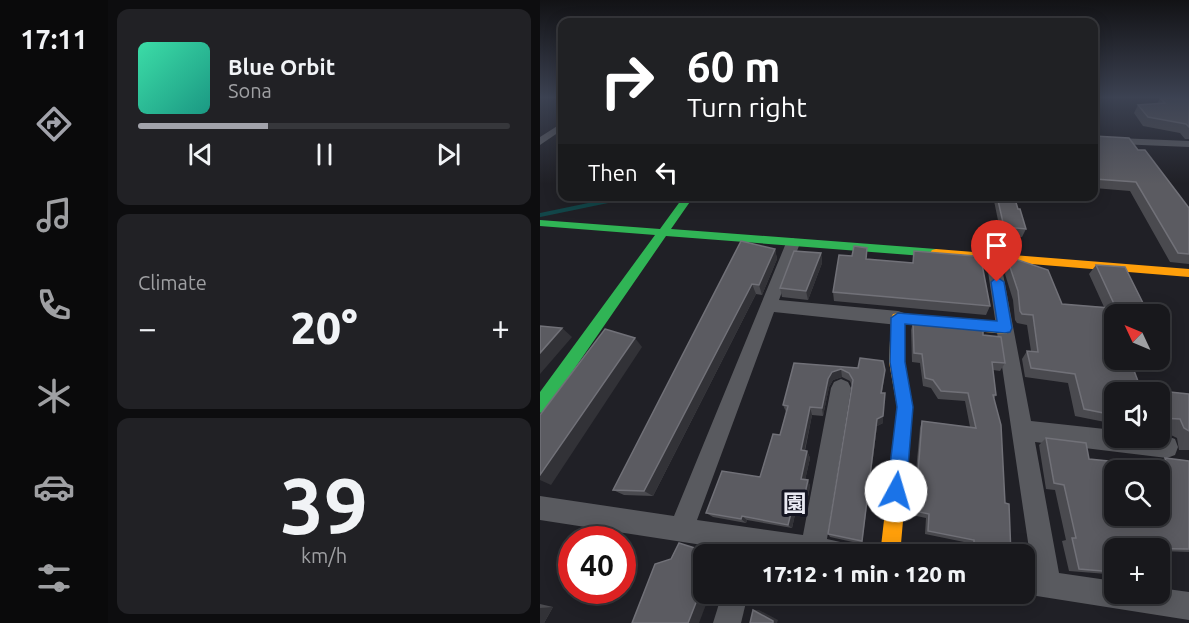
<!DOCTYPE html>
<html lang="en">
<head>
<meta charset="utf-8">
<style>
  body { margin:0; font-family:Ubuntu,"Noto Sans JP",sans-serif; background:#212125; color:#f1f3f6; height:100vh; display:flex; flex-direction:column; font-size:22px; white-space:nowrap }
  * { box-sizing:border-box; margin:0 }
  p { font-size:20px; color:#9fa0a3 }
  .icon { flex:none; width:33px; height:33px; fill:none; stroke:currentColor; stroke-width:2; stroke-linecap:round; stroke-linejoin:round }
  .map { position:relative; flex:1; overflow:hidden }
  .details { display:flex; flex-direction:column; gap:9px; padding:9px; background:#0d0d0f; width:432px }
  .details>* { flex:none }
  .hud { position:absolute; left:18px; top:18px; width:540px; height:183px; border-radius:12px; box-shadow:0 3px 15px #0003,0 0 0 2px #36373b; background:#202124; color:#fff; overflow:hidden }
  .needle { width:39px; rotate:314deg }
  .buttons { position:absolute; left:564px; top:304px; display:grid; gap:12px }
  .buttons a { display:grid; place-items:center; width:66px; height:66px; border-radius:12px; background:#18181c; box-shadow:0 3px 15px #0003,0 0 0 2px #36373b; font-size:30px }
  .speed { position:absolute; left:18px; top:526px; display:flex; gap:12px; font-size:30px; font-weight:700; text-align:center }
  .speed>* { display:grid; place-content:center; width:78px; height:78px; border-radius:50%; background:#18181c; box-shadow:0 3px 15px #0003,0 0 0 2px #36373b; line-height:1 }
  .speed .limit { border:9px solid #d22; background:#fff; color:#111 }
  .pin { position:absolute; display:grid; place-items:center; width:51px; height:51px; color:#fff; margin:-62px -26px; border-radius:50% 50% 50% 0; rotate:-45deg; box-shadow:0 0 6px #0007 }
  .pin .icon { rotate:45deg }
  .me { position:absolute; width:66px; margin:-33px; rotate:6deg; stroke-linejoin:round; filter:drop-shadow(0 0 4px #0008) }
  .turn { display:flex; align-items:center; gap:21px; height:126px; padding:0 30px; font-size:27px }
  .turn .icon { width:78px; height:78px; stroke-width:2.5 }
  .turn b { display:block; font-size:42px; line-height:51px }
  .then { display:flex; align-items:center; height:57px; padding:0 30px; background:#0003; gap:12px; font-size:22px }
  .big { font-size:45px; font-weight:800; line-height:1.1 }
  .details .widget { flex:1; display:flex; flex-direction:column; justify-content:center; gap:9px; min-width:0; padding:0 21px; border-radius:12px; background:#212125 }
  .details .dial { align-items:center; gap:0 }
  .dial b { font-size:78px; line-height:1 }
  .song { display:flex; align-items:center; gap:18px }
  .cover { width:72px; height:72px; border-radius:9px; background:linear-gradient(135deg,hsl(160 70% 55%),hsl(170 70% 35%)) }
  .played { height:6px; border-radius:3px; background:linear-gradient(90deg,#a2a3ab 35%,#36373b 35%) }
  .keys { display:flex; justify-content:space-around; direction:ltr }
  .heat { display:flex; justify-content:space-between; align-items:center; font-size:33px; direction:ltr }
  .trip { position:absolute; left:153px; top:544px; width:342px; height:60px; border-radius:12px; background:#18181c; box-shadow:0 3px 15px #0003,0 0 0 2px #36373b; font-weight:800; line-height:60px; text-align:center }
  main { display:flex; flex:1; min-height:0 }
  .tabs { display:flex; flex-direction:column; width:108px; justify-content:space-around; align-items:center; background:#0a0a0b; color:#9fa0a3 }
  .tabs .icon { width:42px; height:42px }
  .tabs .active { color:#a2a3ab }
  .tabs b { font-size:27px; color:#f1f3f6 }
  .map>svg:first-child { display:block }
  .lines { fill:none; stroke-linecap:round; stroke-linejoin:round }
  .stream-far1 { stroke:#124649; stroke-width:3 }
  .stream { stroke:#124649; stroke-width:4 }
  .street { fill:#595a5f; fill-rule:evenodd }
  .fast { fill:#30b455; fill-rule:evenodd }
  .slow { fill:#ff9f0a; fill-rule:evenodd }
  .wall { fill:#4a4a4f }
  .shaded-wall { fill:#323237 }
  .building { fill:#5b5b61; stroke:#717178; stroke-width:1.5; fill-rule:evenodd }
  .route { fill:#1a73e8; stroke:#114b97; stroke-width:1.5 }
  .labels { text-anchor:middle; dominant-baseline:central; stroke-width:6; stroke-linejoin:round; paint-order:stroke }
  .near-neighbourhood-label { font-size:24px; font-weight:bold; fill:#e8e9f2; stroke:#131421 }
</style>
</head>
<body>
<main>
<nav class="tabs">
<b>17:11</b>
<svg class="icon active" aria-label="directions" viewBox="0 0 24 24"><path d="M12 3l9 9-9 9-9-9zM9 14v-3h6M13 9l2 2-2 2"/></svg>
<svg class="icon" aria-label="music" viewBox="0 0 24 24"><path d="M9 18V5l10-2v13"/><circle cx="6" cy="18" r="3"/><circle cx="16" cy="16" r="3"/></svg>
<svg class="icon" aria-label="phone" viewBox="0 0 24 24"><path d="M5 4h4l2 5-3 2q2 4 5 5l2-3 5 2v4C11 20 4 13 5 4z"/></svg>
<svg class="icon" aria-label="climate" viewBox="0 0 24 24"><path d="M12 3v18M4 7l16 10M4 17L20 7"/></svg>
<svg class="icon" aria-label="car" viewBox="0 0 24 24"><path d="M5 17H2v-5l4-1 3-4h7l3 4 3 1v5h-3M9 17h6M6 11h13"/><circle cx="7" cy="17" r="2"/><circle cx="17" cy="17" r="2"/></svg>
<svg class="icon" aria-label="filters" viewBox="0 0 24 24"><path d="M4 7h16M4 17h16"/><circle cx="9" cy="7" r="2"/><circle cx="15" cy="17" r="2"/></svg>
</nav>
<section class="details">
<div class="widget">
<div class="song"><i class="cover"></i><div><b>Blue Orbit</b><p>Sona</p></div></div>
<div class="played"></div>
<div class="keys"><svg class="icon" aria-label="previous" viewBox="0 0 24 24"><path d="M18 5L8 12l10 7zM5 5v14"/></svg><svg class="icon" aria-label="pause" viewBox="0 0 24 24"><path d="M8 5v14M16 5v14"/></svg><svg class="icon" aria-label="next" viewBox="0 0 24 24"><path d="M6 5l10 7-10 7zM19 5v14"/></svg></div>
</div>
<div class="widget"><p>Climate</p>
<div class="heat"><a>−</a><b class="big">20°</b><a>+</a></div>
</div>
<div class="widget dial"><b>39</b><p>km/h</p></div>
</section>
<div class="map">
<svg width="649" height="623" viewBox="0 0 649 623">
  <rect width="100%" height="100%" fill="#202026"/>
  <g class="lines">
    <polyline class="stream-far1" points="554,98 559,97"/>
    <polyline class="stream" points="0,215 92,196"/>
    <g class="street">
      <polygon points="22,123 22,130 0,145 0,137"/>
      <polygon points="554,137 649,141 649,147 554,143"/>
      <polygon points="253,238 260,243 239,300 358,311 364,313 366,318 364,323 358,325 234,312 157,520 263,535 291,388 294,382 301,379 308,382 311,388 287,539 318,546 322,555 227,555 0,520 0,496 134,516 246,243"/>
      <polygon points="453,253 460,258 491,421 574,430 574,438 627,436 635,439 638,447 635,455 627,458 495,442 519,573 574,581 574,594 620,594 620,588 649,592 649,620 484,594 484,568 492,569 446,258"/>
      <polygon points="182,594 208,594 201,623 173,623"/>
    </g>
    <polygon class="fast" points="144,196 154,196 131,229 396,249 402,253 396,257 126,236 6,410 0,413 0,392 115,235 0,226 0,220 120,229"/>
    <g class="slow">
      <polygon points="396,249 649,269 649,277 392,256 390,253 392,250"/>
      <polygon points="358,313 465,322 470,324 472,328 470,332 465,334 365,324 365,362 373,407 360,555 340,555 357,407 349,362 351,318 353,314"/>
    </g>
  </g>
  <g class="wall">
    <polygon points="620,98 649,99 649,139 645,139 640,133 603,126 594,113 598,105 617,104"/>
    <polygon points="554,136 598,150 649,208 649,264 630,262 590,191 554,188"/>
    <polygon points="453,196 474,196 478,209 486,229 482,237 461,235"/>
    <polygon points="235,249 237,259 222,295 216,294 113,496 84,495 73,490"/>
    <polygon points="281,253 282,263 268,300 242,297 240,288"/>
    <polygon points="327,259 450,306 446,315 294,301 293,292"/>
    <polygon points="469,264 522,304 564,307 549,274 556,265 606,309 600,315 573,315 601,389 649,394 649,450 639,450 637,438 631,435 628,426 620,426 620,393 574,393 574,423 565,422 535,416 528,383 485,377 482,359 487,351 491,351 487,325 477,323 475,320 473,300 465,274"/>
    <polygon points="373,322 443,335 465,363 460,371 453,370 456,395 454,399 471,555 429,555 429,543 385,534 386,518 372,515 380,428 382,421 430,427 425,401 398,399 391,388 383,386 380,363 372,362 371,330"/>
    <polygon points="254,363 345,370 342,393 343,423 337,426 322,544 290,537 288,534 312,386 310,381 302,377 293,380 289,387 283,416 272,415 265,451 267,451 270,458 265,480 268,480 270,486 265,512 256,510 252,528 207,520 206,523 173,517 166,513 220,477 240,435 246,412 243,405"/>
    <polygon points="506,438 549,459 613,465 613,464 625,458 649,461 649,552 620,551 620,549 574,549 574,573 567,574 529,571 522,541 526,540 515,490 506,489 499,445"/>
    <polygon points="0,604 13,607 4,623 0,623"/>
  </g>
  <g class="shaded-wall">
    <polygon points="235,249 237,259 222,295 219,285"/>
    <polygon points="281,253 282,263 268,300 266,291"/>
    <polygon points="212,284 216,294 113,496 104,491"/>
    <polygon points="22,328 32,337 0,374 0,353"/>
    <polygon points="95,338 102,347 11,485 0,480 0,475"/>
    <polygon points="301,369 302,377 293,380 289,387 283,416 282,408 288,379 292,372"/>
    <polygon points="270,407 272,415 263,457 261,450"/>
    <polygon points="343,416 343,423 337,426 322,544 337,419"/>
    <polygon points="267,451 270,458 264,485 261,479"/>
    <polygon points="268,480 270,486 265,512 262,507"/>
    <polygon points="253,505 256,510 252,528 248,525"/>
    <polygon points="202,516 207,520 206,523 201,519"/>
    <polygon points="164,582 164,594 170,594 159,623 148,623"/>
    <polygon points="13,607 4,623 0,623 0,608"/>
    <polygon points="213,610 219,610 238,620 237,623 233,623"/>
  </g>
  <g class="building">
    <polygon points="620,98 649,99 649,127 646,124 608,117 598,105 625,103"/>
    <polygon points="554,136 589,138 598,150 605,150 649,208 649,254 638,253 596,182 555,179 554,174"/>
    <polygon points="457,196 474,196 478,209 480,209 486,229 464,227"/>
    <polygon points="201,241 235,249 219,285 212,284 104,491 73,490"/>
    <polygon points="314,246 327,248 326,259 373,263 374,251 435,256 435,258 441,259 450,306 293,292 299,255 312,256"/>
    <polygon points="254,251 281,253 266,291 240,288"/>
    <polygon points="475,259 508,270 522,304 570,308 574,320 574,360 590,360 601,389 649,394 649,431 644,428 640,419 620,418 620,393 574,393 574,415 544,409 535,374 491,368 487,351 498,352 493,315 482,314 480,311 478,291 469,264"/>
    <polygon points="556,265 585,267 606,309 575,306"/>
    <polygon points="373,322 443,328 443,335 461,337 465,363 452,362 456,395 453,395 461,425 465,503 469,504 471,555 434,555 434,540 388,531 389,514 375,511 382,421 436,428 428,393 401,391 393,380 385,378 382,354 374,353"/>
    <polygon points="0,326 22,328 0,353"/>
    <polygon points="65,329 95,338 0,475 0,415"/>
    <polygon points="320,358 343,361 345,370 341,393 345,393 343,416 337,419 322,541 288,534 313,380 309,373 301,369 292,372 288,379 282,408 270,407 261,450 267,451 261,479 268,480 262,507 253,505 248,525 202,516 201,519 166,513 182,471 220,477 233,434 240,435 248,406 243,405 254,363 318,368"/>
    <path d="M506 438 546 443 549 459 628 467 625 458 649 461V549L579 548 580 549H574V572L539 569 532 538H536L524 485 514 483ZM574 471H620V516H574Z"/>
    <polygon points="139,543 174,554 174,555 164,555 164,582 148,623 92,623 115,564 131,559"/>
    <polygon points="250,594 270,594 269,601 249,599"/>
    <polygon points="213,610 233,621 233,623 210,623"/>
  </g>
  <linearGradient id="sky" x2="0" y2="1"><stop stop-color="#121215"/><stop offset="0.53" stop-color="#3c4252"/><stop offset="1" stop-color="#3c4252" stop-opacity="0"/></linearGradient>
  <rect width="649" height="184" fill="url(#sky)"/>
  <polygon class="route" points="457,277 464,282 472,328 470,332 465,333 365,324 365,362 373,407 366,491 363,498 356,501 349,498 347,491 357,407 350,362 351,318 358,313 457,321 451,282"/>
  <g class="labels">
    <g class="near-neighbourhood-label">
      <text x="255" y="503">園</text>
    </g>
  </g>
</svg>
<div class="buttons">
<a><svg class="needle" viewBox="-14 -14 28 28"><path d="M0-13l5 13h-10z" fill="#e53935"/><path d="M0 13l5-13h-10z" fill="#9fa0a3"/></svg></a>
<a><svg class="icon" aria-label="sound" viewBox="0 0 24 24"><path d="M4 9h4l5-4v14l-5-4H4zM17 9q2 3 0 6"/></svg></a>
<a><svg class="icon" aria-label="search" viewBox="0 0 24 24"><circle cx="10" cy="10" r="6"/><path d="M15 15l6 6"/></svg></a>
<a>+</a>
</div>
<div class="speed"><div class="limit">40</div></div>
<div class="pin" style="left:457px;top:282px;background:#d93025"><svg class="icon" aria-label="arrive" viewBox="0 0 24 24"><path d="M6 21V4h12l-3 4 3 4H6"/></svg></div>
<svg class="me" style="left:356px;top:491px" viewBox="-20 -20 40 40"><circle r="19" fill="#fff"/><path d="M0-13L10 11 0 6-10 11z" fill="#1a73e8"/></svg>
<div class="trip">17:12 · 1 min · 120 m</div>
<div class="hud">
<div class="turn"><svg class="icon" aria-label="right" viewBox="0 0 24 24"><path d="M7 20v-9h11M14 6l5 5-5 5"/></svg><div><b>60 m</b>Turn right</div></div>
<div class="then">Then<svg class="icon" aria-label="left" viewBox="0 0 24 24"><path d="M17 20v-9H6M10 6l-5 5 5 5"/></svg></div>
</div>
</div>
</main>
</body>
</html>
